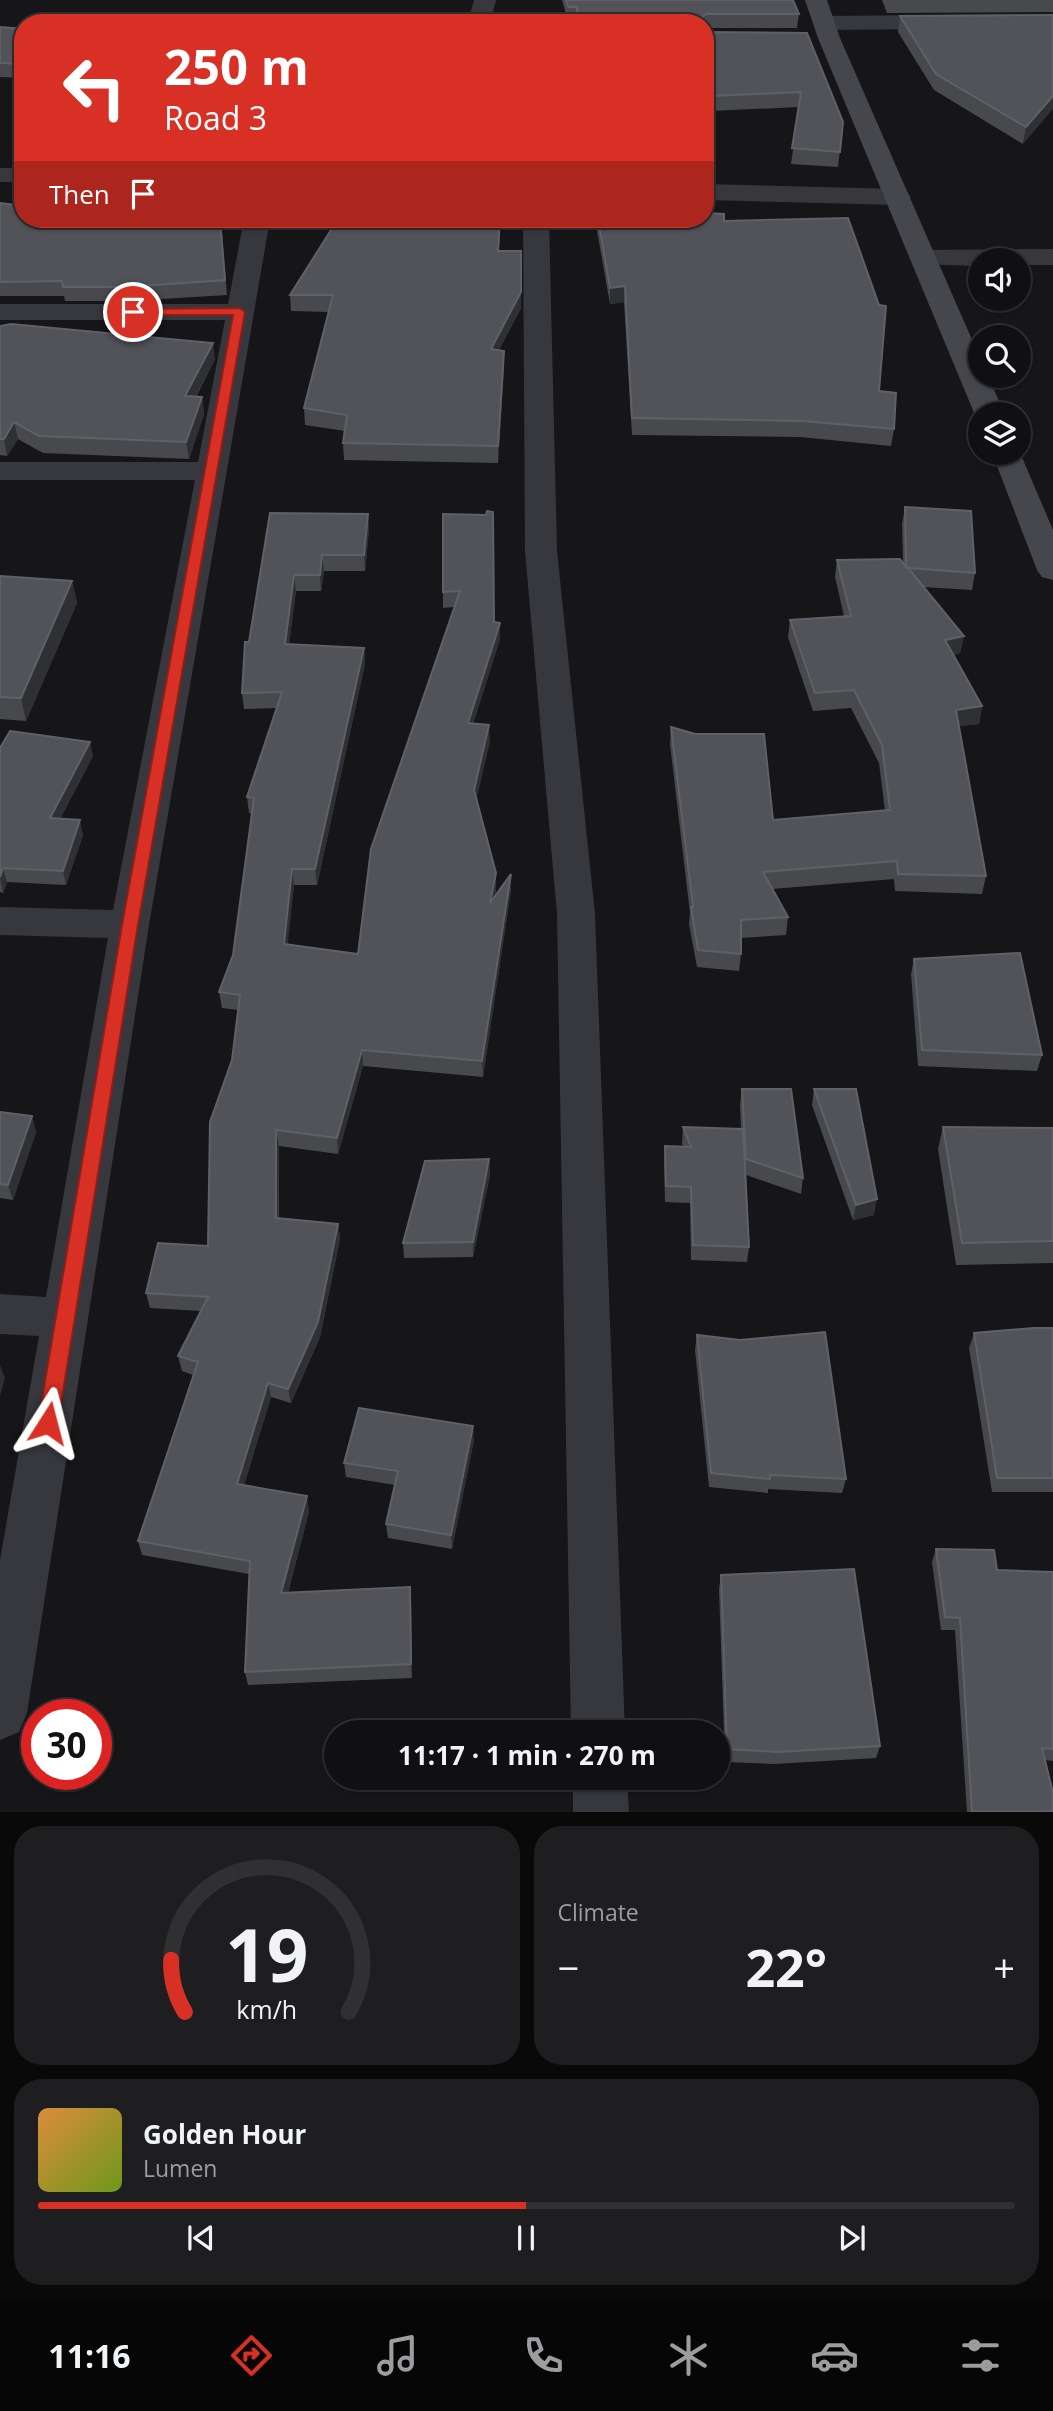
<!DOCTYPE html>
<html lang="en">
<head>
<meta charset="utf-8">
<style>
  body { margin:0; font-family:"Open Sans",sans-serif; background:#1e1e20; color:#f1f3f6; height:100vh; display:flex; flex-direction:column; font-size:26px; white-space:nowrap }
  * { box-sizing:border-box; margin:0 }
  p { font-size:23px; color:#9c9d9f }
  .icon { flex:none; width:38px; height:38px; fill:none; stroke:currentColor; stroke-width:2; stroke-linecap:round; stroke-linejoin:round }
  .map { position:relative; height:1812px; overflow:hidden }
  .panel { display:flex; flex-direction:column; gap:14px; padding:14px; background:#09090a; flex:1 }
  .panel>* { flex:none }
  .hud { position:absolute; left:14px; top:14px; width:700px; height:214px; border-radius:28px; box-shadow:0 2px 5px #0004,0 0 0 2px #303032; background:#d93025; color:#fff; overflow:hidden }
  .tools { position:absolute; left:968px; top:248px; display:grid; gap:14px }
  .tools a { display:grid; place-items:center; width:63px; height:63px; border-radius:50%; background:#101012; box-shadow:0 2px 5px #0004,0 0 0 2px #303032; font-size:35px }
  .speed { position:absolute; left:21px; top:1699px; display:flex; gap:14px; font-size:35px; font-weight:700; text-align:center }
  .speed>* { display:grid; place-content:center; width:91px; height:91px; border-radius:50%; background:#101012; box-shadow:0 2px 5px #0004,0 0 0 2px #303032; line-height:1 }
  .speed .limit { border:10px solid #d22; background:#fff; color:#111 }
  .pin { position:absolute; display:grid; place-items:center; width:60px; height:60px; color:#fff; margin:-30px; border:4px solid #fff; border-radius:50%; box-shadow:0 2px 7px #0007 }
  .me { position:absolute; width:77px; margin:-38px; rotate:9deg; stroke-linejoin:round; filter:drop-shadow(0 0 5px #0008) }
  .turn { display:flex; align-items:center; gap:24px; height:147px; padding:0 35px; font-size:32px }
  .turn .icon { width:91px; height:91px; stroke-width:2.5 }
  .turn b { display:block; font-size:49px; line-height:60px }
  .then { display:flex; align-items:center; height:66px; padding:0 35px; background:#0003; gap:14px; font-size:26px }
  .big { font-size:52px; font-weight:700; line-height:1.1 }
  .panel .tile { flex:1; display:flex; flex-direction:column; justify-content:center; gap:10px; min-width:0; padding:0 24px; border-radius:28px; background:#1e1e20 }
  .panel .dial { align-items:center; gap:0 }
  .dial svg { height:182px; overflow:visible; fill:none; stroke:#303032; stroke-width:7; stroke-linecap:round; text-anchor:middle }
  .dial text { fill:#f1f3f6; stroke:none }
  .song { display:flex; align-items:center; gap:21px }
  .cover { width:84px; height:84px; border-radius:10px; background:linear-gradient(135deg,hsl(30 70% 55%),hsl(80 70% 35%)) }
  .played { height:7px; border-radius:4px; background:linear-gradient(90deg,#d93025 50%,#303032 50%) }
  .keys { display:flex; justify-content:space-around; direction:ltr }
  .heat { display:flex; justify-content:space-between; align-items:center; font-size:38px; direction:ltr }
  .panel .tiles { flex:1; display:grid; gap:14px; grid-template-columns:1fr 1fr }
  .tile:last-child { grid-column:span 2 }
  .trip { position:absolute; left:324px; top:1720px; width:406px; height:70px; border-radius:35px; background:#101012; box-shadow:0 2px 5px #0004,0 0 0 2px #303032; font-weight:700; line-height:70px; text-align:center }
  .menu { display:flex; height:112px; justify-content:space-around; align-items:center; background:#060607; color:#9c9d9f }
  .menu .icon { width:49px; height:49px }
  .menu .active { color:#d93025 }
  .menu b { font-size:32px; color:#f1f3f6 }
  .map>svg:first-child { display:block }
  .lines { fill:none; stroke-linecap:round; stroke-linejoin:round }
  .street { fill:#37383d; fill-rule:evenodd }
  .secondary { fill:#45474d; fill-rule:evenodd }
  .wall { fill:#47494d }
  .shaded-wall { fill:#2f3033 }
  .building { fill:#525359; stroke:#5f6168; stroke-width:2 }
  .route { fill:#d93025; stroke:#8d1f18; stroke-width:2 }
</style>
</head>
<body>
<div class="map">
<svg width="1053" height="1813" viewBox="0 0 1053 1813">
  <rect width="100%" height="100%" fill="#161618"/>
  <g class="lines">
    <g class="street">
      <polygon points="474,0 496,0 490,23 468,23"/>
      <polygon points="1053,14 1053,28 825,30 817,28 814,23 817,18 825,16"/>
      <rect x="0" y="168" width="23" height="14"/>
      <polygon points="705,184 898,189 907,192 911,197 907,202 898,205 705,200"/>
      <polygon points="244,219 270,219 149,925 27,1713 19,1732 0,1740 0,1560 39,1336 0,1334 0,1294 46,1297 108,938 0,935 0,907 113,910 195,480 0,480 0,462 198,462 225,320 0,320 0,304 228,304"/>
      <polygon points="523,219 549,219 557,551 595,914 625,1732 571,1732 557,914 525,551"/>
      <polygon points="1053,249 1053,265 1018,265 1018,261 980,261 980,266 914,264 910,258 914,252 923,250"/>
      <polygon points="573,1778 627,1778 629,1813 573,1813"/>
    </g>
    <g class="secondary">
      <polygon points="805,0 827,0 840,38 980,358 980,376 988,376 1005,415 980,415 980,421 975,415 818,38"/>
      <polygon points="1018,448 1053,530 1053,580 1042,577 1037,570 992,453 1018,453"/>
    </g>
  </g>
  <g class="wall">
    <polygon points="562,0 793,0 799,14 797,28 705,28 705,23 577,22 568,21"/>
    <polygon points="882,0 1053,0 1053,12 887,13"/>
    <polygon points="1053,15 1023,144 934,90 898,32 900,16"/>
    <polygon points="0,27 23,29 23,78 0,77"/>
    <polygon points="706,33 807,33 843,122 838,167 791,164 799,107 709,111"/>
    <polygon points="0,203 23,219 221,219 227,295 130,301 65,301 64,296 0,296"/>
    <polygon points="500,219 499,251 521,308 499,350 504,367 498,463 344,460 343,443 345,431 305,425 304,408 329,312 291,311 290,295"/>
    <polygon points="595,219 705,219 724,221 879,391 894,429 891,446 800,437 632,435 624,302 610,304"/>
    <polygon points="0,326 215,359 196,397 202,397 204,414 189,459 43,453 18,439 7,456 0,455"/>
    <polygon points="905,507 975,573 972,590 923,587 964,636 960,653 953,655 982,706 979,724 959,726 986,876 982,894 895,891 894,879 772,889 788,917 786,935 741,938 741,954 739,971 697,967 689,924 690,913 670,744 671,727 773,820 885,811 879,763 851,708 813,711 788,637 790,620 844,616 835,577 837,560 903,562 902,524"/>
    <polygon points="270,513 369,529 365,571 324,571 321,591 296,591 289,644 364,648 365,664 317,885 294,885 287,945 358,954 454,607 443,608 443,514 494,622 500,623 500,639 473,724 490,741 476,799 496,873 496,889 495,896 511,890 483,1077 363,1066 338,1154 279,1146 279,1218 338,1224 340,1239 320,1337 291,1403 271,1397 244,1485 309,1511 288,1593 410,1587 411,1601 412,1678 248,1685 245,1672 249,1574 142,1555 138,1541 193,1375 182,1371 178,1356 201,1311 150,1308 146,1293 208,1246 238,1010 222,1008 219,992 233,955 252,814 249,813 247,797 277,708 244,709 242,693"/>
    <polygon points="0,576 72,581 77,603 26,721 0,719"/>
    <polygon points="0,748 93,756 60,819 83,835 66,885 7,882 3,893 0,892"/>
    <polygon points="914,959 1042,1055 1037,1071 918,1066 911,974"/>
    <polygon points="742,1089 803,1178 801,1194 746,1175 749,1247 747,1262 691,1260 690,1203 665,1202 664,1162 665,1146 683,1147 682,1143 683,1127 741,1129 740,1105"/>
    <polygon points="814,1089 874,1215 853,1220 812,1105"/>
    <polygon points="0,1112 32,1116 36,1132 13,1200 0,1198"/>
    <polygon points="943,1127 1053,1128 1053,1263 956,1265 938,1149"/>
    <polygon points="489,1159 490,1175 473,1257 404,1258 403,1243"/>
    <polygon points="1053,1328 1053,1492 992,1492 969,1348 974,1333"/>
    <polygon points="697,1335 846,1479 842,1493 768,1489 768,1493 709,1487 695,1350"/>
    <polygon points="474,1440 452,1549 388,1538 386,1524 395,1485 346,1477 344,1463"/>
    <polygon points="936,1549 997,1570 1053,1572 1053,1761 1045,1760 1053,1793 1053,1812 967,1812 955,1630 941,1630 932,1562"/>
    <polygon points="721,1575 880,1746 876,1758 774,1764 725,1762 719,1589"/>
  </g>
  <g class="shaded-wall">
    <polygon points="1053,96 1053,109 1023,144 1026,127"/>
    <polygon points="625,286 624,302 610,304 610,288"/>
    <polygon points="521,292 521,308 491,365 491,349"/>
    <polygon points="213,343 215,359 187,413 185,396"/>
    <polygon points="504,351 504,367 498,463 498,446"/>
    <polygon points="202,397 204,414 189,459 186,442"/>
    <polygon points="14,422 18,439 7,456 4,439"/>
    <polygon points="368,514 369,529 365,571 364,555"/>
    <polygon points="322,555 324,571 321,591 320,575"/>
    <polygon points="294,575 296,591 287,660 285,644"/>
    <polygon points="72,581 77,603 26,721 21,698"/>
    <polygon points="500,623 500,639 468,739 468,723"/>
    <polygon points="964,636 960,653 942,657 945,640"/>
    <polygon points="364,648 365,664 317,885 315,869"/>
    <polygon points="982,706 979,724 952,727 956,710"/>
    <polygon points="489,725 490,741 475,806 474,790"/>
    <polygon points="90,742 93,756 53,833 50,818"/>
    <polygon points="80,820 83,835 66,885 63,871"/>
    <polygon points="3,868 7,882 3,893 0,877"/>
    <polygon points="292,869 294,885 286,961 284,944"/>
    <polygon points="496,873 496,889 491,919 490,903"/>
    <polygon points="511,874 511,890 483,1077 482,1061"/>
    <polygon points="362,1050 363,1066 338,1154 337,1138"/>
    <polygon points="32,1116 36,1132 13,1200 8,1185"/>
    <polygon points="276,1130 279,1146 278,1233 276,1218"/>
    <polygon points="489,1159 490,1175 473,1257 473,1242"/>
    <polygon points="877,1199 874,1215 853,1220 856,1205"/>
    <polygon points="338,1224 340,1239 320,1337 291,1403 288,1389"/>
    <polygon points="0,1365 5,1378 0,1396"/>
    <polygon points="268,1383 271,1397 240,1498 237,1484"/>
    <polygon points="473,1426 474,1440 452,1549 451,1535"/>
    <polygon points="307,1496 309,1511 284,1607 281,1593"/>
    <polygon points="410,1587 411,1601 412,1678 411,1664"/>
  </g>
  <g class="building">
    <polygon points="566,0 793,0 799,14 706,14 703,16 703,23 577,23 577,7 568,7"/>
    <polygon points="1053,15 1053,96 1026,127 936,74 900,16"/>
    <polygon points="0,27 23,29 23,64 0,63"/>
    <polygon points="705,32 807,33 843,122 840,152 792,148 801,92 710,96 705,144"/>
    <polygon points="0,203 23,206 23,219 220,219 225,280 128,287 63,287 62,281 0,282"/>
    <polygon points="705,213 724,214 724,221 848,218 879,305 886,306 879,391 896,393 894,429 802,421 632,418 625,286 610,288 598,219 705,219"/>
    <polygon points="338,219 500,219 498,251 521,251 521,292 491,349 504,351 498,446 343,443 347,415 304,408 333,295 290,295"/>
    <polygon points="11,324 213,343 185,396 202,397 186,442 39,436 14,422 4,439 0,439 0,326"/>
    <polygon points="905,507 971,511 975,573 908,568 964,636 945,640 982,706 956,710 986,876 898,874 897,861 763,872 788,917 741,920 741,954 698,950 691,907 693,907 671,727 695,734 764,734 773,820 890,810 882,745 854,690 815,693 790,620 851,616 837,560 900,559 906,567"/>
    <polygon points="487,511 493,512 494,622 500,623 468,723 489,725 474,790 496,873 490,903 511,874 482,1061 362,1050 337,1138 276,1130 276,1218 338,1224 318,1322 288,1389 268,1383 237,1484 307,1496 281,1593 410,1587 411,1664 245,1672 250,1561 138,1541 198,1362 178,1356 208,1297 146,1293 158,1243 208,1246 210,1122 232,1060 240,995 219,992 233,955 254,798 247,797 282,692 242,693 245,642 249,642 270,513 368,514 364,555 322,555 320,575 294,575 285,644 364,648 315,869 292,869 284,944 358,954 371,849 460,591 443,592 443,514 486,515"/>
    <polygon points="0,576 72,581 21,698 0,697"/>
    <polygon points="10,731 90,742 50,818 80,820 63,871 3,868 0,877 0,748"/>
    <polygon points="1020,953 1042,1055 922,1050 914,959"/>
    <polygon points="742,1089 791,1089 803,1178 746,1159"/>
    <polygon points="814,1089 856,1089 877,1199 856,1205"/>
    <polygon points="0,1112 32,1116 8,1185 0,1184"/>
    <polygon points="683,1127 743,1129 749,1247 693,1245 691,1187 666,1186 665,1146 691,1147"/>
    <polygon points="943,1127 1053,1128 1053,1241 962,1243"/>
    <polygon points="489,1159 473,1242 403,1243 425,1161"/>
    <polygon points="1034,1328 1053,1328 1053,1478 997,1478 974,1333"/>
    <polygon points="825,1332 846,1479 770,1475 770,1479 711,1473 697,1335 740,1340"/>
    <polygon points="359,1408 473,1426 451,1535 386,1524 398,1471 344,1463"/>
    <polygon points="936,1549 994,1550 997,1570 1053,1572 1053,1749 1042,1748 1053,1793 1053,1811 1039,1812 972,1812 960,1618 945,1617"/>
    <polygon points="854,1569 880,1746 777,1752 727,1749 721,1575"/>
  </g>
  <polygon class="route" points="240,308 245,312 138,925 58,1423 55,1429 48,1432 41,1429 38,1423 122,925 233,315 133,315 127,312 133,309"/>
</svg>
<div class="tools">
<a><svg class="icon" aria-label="sound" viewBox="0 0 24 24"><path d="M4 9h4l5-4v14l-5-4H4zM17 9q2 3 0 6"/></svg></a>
<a><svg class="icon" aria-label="search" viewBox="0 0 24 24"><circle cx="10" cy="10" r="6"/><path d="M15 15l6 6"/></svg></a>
<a><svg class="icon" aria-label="layers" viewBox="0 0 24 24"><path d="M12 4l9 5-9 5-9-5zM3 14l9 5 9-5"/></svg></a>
</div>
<div class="speed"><div class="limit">30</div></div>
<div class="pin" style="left:133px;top:312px;background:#d93025"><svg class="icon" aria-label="arrive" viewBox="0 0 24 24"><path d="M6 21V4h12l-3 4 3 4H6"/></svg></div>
<svg class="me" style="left:48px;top:1423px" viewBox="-20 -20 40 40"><path d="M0-17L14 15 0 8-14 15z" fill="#d93025" stroke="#fff" stroke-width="4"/></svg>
<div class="trip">11:17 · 1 min · 270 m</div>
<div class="hud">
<div class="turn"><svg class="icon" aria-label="left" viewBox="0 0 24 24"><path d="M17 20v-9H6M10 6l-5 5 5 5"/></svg><div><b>250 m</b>Road 3</div></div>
<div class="then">Then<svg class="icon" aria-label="arrive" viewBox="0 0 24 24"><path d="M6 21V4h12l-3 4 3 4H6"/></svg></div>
</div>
</div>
<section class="panel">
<div class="tiles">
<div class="tile dial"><svg viewBox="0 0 100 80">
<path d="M14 69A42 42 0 1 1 86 69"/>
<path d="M14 69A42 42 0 0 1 8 46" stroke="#d93025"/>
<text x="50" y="56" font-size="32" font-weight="700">19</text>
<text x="50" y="72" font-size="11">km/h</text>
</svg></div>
<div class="tile"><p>Climate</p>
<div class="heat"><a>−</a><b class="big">22°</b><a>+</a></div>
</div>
<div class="tile">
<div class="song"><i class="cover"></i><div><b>Golden Hour</b><p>Lumen</p></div></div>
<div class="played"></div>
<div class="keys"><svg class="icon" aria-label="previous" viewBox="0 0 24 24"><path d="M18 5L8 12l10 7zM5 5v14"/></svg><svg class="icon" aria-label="pause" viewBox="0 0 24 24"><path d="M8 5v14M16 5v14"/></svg><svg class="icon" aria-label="next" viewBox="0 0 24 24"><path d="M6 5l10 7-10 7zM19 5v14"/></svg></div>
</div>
</div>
</section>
<nav class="menu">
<b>11:16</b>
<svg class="icon active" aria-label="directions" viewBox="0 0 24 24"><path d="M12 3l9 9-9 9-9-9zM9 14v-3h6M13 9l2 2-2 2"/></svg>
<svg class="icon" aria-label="music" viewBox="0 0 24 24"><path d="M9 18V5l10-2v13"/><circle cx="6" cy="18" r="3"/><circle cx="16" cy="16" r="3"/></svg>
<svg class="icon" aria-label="phone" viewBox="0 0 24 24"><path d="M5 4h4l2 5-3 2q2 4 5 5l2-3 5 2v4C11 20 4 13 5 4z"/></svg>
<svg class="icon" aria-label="climate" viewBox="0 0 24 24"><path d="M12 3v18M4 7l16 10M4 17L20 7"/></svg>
<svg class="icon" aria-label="car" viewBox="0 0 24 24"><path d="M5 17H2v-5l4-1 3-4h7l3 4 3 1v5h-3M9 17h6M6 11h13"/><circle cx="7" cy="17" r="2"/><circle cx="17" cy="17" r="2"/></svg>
<svg class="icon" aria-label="filters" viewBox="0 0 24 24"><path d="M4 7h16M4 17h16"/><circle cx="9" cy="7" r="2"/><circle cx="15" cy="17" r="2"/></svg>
</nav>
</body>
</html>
